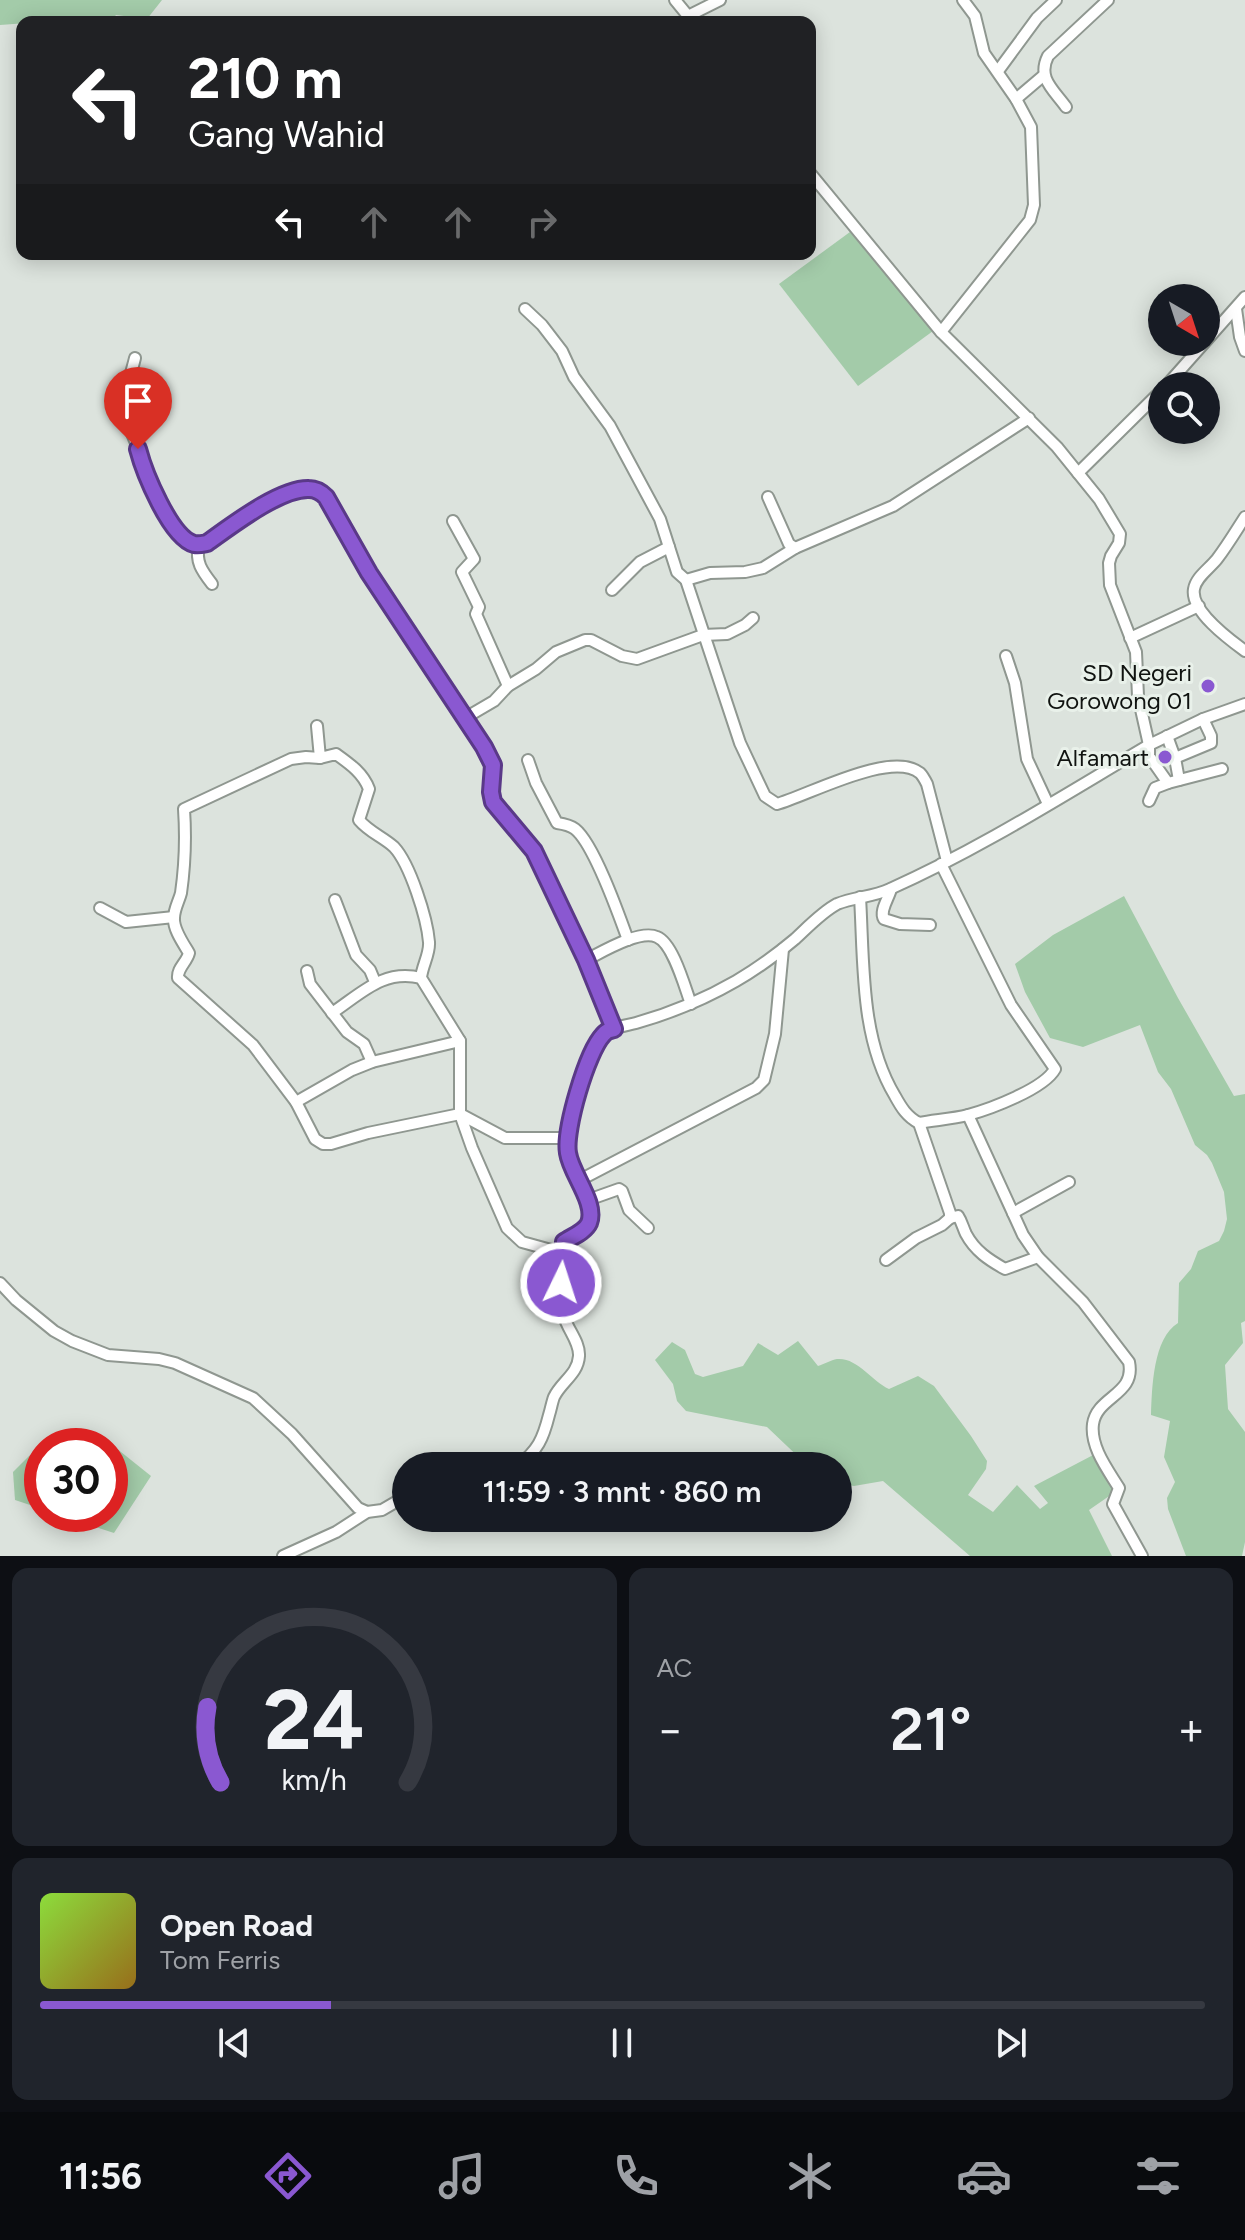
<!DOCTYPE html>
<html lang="id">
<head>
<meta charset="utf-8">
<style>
  body { margin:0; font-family:Figtree,sans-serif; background:#20242c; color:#f1f3f6; height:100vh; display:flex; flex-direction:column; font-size:30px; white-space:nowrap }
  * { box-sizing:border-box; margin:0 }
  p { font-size:26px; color:#9ea1a6 }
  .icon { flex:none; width:44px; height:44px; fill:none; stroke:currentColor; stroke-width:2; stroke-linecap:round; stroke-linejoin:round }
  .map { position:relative; height:1556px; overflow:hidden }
  .side { display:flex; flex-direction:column; gap:12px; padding:12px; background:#0d0f14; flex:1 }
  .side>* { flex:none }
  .hud { position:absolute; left:16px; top:16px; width:800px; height:244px; border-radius:16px; box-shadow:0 4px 20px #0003; background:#202124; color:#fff; overflow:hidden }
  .needle { width:52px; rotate:141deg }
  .buttons { position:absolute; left:1148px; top:284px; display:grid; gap:16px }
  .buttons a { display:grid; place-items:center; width:72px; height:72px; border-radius:50%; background:#171b24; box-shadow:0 4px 20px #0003; font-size:40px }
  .speed { position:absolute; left:24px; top:1428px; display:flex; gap:16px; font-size:40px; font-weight:700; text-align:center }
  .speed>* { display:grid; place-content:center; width:104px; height:104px; border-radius:50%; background:#171b24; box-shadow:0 4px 20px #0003; line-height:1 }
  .speed .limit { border:12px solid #d22; background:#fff; color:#111 }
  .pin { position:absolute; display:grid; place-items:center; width:68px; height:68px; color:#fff; margin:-82px -34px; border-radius:50% 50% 50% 0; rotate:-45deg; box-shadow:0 0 8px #0007 }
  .pin .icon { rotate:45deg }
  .me { position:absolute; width:88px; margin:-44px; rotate:4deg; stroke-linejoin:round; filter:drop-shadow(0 0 6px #0008) }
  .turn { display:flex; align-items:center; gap:28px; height:168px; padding:0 40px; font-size:36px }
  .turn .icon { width:104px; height:104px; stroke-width:2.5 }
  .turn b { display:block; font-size:56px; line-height:68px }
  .lanes { display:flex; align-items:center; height:76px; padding:0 40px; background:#0003; justify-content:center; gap:40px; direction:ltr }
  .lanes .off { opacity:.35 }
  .big { font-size:60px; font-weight:600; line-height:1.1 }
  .side .widget { flex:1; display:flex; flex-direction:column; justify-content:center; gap:12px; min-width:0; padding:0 28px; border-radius:16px; background:#20242c }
  .side .dial { align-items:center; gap:0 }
  .dial svg { height:208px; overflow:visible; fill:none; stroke:#363941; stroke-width:7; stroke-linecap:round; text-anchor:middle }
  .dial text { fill:#f1f3f6; stroke:none }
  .song { display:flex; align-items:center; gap:24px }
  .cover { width:96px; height:96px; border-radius:12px; background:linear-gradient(135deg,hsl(90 70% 55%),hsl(40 70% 35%)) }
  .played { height:8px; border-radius:4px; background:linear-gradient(90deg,#8a58d1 25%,#363941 25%) }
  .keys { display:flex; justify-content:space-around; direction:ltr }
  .heat { display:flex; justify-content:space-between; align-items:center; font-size:44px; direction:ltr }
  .side .tiles { flex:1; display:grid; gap:12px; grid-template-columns:1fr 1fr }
  .widget:last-child { grid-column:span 2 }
  .trip { position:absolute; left:392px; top:1452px; width:460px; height:80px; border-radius:40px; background:#171b24; box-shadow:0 4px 20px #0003; font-weight:600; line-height:80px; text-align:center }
  .tabs { display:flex; height:128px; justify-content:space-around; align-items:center; background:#090b0e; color:#9ea1a6 }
  .tabs .icon { width:56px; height:56px }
  .tabs .on { color:#8a58d1 }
  .tabs b { font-size:36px; color:#f1f3f6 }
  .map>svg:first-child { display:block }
  .green { fill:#a3cba9 }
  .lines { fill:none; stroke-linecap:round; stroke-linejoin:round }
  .minor-casing { stroke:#8f9790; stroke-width:14 }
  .minor { stroke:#fff; stroke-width:10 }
  .route-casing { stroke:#5a3988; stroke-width:20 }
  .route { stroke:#8a58d1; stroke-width:14 }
  .poi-dot { fill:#8a58d1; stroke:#e9f1ea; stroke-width:3 }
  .labels { text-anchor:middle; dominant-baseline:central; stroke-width:6; stroke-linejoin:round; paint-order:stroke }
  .poi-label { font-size:24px; fill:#101310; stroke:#e9f1ea; text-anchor:end }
</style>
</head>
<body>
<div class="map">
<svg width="1245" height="1556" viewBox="0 0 1245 1556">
  <rect width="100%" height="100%" fill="#dce3dd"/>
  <g class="green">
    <polygon points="0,0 162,0 147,19 116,15 110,22 54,21 0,25"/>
    <polygon points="850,232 933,331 858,386 779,284"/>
    <path d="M1124 896 1178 998 1234 1096 1245 1094V1321L1241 1323 1243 1343 1225 1365 1228 1409 1245 1432V1542L1242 1556H1186L1168 1509 1167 1498 1175 1482 1164 1457 1170 1421 1151 1415C1152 1388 1153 1338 1178 1323L1179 1283 1191 1269 1198 1251 1219 1241 1224 1231 1227 1219 1224 1192 1212 1163 1207 1155 1195 1145 1171 1089 1158 1072 1140 1025 1083 1047 1050 1038 1025 992 1015 964 1053 935Z"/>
    <path d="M798 1341 818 1366C824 1364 831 1360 837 1359 857 1357 872 1381 889 1389L918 1376 934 1386 971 1436 987 1461 986 1469 968 1495 993 1512 1017 1485 1040 1509 1048 1503 1034 1486 1097 1453 1115 1492 1089 1510 1112 1556H970L883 1481 854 1486 838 1483V1466H808L767 1427 686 1411 677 1401 673 1384 655 1360 672 1342 685 1350 695 1374 703 1377 743 1366 758 1343 778 1355Z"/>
    <polygon points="70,1431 111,1444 151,1476 114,1533 56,1514 110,1514 110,1446 45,1446"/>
    <polygon points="42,1448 42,1509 15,1500 13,1472 29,1456"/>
  </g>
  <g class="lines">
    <g class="minor-casing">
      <g id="minor">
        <polyline points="675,0 693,22"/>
        <polyline points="688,16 720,0"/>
        <polyline points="998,71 1037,18 1056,0"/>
        <polyline points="1016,99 1043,76"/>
        <path d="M1066 107C1053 89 1037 78 1048 56L1108 0"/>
        <polyline points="810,173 941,332 1057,447 1099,499 1120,534 1119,543 1111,556 1109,563 1110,585 1136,652 1138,696 1149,745 1203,719 1245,704"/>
        <path d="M525 309 542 325 562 351 574 377 610 426 660 519 677 572 686 580 740 743 765 796 777 804C809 795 891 750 920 773 923 776 925 780 927 784L947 861"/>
        <polyline points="1236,309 1240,337 1245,351"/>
        <polyline points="941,332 1030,220 1034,205 1031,127 1016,99 984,53 975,16 963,0"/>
        <path d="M135 358C131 375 123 395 126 413 127 423 132 434 136 443 145 472 163 524 189 541 195 545 200 544 207 543 231 526 280 488 309 489 316 489 322 493 326 497L369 573 484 747 493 765 491 792 493 802 534 851 586 960 614 1029"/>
        <polyline points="1166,386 1245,297"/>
        <polyline points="1078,473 1162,390"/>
        <polyline points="768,497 789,544 795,548"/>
        <path d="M1245 517C1236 531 1227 546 1217 559 1209 569 1196 577 1194 589 1190 611 1230 640 1245 651"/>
        <polyline points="453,521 474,559 462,572 479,607 476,614 508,686"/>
        <path d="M199 545C195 562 202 571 212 584"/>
        <polyline points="686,580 710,573 745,572 763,568 795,548 893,506 1029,418"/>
        <polyline points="612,590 640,562 669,547"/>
        <polyline points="1130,638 1199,606"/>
        <polyline points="1006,656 1015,683 1027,759 1048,804"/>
        <polyline points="465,718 494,701 508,686 536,669 556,652 585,640 591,640 622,656 637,659 703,635 727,634 745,625 753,618"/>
        <path d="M317 726 320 758 336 754C350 764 363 773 369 789L359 820C369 832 383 837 394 847 410 864 427 918 429 942 430 954 422 966 421 978L460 1041V1114L472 1148 507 1228 522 1242 562 1253"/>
        <polyline points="1167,736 1175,758 1179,780"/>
        <path d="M320 758 306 757 291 759 184 809C186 838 185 865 181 893 179 901 174 909 174 918 173 929 183 943 189 953 187 962 177 968 178 978L253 1045 296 1102 315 1139 323 1144H331L368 1133 460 1114 505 1138H567"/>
        <polyline points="1175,758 1211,743 1211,736 1203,719"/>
        <path d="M528 760 536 783 557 823C564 824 570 825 575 829 594 844 619 915 628 940"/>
        <polyline points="1149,801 1155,788 1168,783"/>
        <path d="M891 889C889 898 879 911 884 919L900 924 930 925"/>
        <path d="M860 897C864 963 860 1038 895 1096 901 1107 907 1117 919 1123 935 1120 952 1119 968 1115 990 1109 1044 1089 1055 1069L1011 1005 941 864"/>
        <polyline points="335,900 356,955 370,970 375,982"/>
        <polyline points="100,908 126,922 174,917"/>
        <path d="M586 960C602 952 640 929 657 937 673 943 685 988 691 1004"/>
        <polyline points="307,971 310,984 347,1032 364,1044 372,1062"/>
        <path d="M332 1013C362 993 383 969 421 978"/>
        <polyline points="296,1102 352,1070 372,1062 460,1041"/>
        <path d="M968 1115 1023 1235 1038 1257 1083 1302 1129 1362C1136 1395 1097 1396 1093 1424 1090 1447 1108 1470 1119 1488L1113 1504 1142 1556"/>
        <polyline points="578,1181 756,1088 764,1080 775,1034 783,949"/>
        <polyline points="588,1200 619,1189 622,1191 629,1210 648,1228"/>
        <polyline points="1013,1213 1069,1182"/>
        <path d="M950 1218 958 1216C962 1222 963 1228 966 1234 975 1251 989 1260 1005 1269L1038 1257"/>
        <polyline points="886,1260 916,1238 942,1225 950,1218 950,1213 919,1123"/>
        <polyline points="0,1283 16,1300 54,1331 72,1341 108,1355 159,1359 175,1363 253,1398 292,1434 358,1508 367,1512"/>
        <path d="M518 1466C538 1450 543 1439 549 1415 551 1409 552 1402 554 1397 561 1382 578 1374 579 1356 580 1342 567 1329 564 1316 559 1292 561 1266 564 1242 571 1237 584 1232 588 1224 597 1205 573 1176 569 1156 563 1132 586 1054 602 1036 610 1027 625 1026 636 1023 671 1013 705 999 736 981 757 969 777 954 795 939 808 927 822 912 837 904 854 897 873 897 890 889 980 849 1064 795 1149 745V756L1168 783 1222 769"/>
        <polyline points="283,1556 336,1532 367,1512 382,1510 406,1496"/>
      </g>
    </g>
    <use href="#minor" class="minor"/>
  </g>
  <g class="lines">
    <g class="route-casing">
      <path id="route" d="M138 449C144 472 170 537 194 544 199 545 202 544 207 543 231 526 280 488 309 489 316 489 322 493 326 497L369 573 484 747 493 765 491 792 493 802 534 851 586 960 614 1029C608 1031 607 1030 603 1035 587 1052 564 1130 568 1153 571 1174 597 1203 589 1223 585 1232 571 1237 564 1242L561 1283"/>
    </g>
    <use href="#route" class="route"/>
  </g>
  <g class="poi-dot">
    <circle cx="1208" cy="686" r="8"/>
    <circle cx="1165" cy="757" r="8"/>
  </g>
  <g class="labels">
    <g class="poi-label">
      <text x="1192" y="672">SD Negeri<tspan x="1192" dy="28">Gorowong 01</tspan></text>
      <text x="1149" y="757">Alfamart</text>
    </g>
  </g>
</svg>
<div class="buttons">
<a><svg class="needle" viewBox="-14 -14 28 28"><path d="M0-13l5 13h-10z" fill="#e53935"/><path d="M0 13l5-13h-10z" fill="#9ea1a6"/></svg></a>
<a><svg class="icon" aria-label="search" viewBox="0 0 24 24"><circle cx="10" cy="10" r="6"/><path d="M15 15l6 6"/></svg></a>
</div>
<div class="speed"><div class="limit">30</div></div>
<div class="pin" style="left:138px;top:449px;background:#d93025"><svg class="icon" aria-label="arrive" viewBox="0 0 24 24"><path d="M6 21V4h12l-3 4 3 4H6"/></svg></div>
<svg class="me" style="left:561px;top:1283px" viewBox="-20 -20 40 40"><circle r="17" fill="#8a58d1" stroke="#fff" stroke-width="3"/><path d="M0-11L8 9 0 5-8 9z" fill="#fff"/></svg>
<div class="trip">11:59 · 3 mnt · 860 m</div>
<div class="hud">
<div class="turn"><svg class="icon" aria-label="left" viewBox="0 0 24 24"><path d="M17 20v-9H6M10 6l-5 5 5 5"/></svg><div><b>210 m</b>Gang Wahid</div></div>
<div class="lanes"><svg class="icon" aria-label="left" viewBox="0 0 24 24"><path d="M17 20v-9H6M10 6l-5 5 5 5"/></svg><svg class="icon off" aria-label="ahead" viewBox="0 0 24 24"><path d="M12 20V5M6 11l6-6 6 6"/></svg><svg class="icon off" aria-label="ahead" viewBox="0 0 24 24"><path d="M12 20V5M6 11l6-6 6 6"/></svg><svg class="icon off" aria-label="right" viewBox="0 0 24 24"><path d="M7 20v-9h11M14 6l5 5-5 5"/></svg></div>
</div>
</div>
<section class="side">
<div class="tiles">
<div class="widget dial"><svg viewBox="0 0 100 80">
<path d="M14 69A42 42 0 1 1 86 69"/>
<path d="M14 69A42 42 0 0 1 9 40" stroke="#8a58d1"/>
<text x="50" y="56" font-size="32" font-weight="700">24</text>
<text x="50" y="72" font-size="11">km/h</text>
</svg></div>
<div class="widget"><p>AC</p>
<div class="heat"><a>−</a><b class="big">21°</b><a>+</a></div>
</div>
<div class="widget">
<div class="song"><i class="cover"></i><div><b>Open Road</b><p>Tom Ferris</p></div></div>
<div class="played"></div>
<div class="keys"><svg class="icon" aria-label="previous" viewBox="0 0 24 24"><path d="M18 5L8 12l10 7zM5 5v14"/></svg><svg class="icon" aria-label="pause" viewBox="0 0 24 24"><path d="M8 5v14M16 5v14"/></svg><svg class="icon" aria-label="next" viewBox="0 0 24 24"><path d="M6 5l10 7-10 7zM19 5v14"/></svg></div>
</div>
</div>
</section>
<nav class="tabs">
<b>11:56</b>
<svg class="icon on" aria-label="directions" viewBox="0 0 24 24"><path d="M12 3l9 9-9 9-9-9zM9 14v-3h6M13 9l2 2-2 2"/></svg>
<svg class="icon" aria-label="music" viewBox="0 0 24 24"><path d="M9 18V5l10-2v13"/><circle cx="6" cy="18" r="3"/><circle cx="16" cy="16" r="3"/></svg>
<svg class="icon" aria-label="phone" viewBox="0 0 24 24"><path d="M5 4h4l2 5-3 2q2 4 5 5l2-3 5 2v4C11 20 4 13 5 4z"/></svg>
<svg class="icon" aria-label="climate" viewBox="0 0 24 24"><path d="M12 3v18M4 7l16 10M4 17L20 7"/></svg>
<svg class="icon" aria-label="car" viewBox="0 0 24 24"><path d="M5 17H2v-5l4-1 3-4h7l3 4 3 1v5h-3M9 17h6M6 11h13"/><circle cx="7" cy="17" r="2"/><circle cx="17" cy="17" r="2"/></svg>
<svg class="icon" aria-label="filters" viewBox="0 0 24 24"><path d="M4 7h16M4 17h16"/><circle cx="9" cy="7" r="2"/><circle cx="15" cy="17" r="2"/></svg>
</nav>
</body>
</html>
